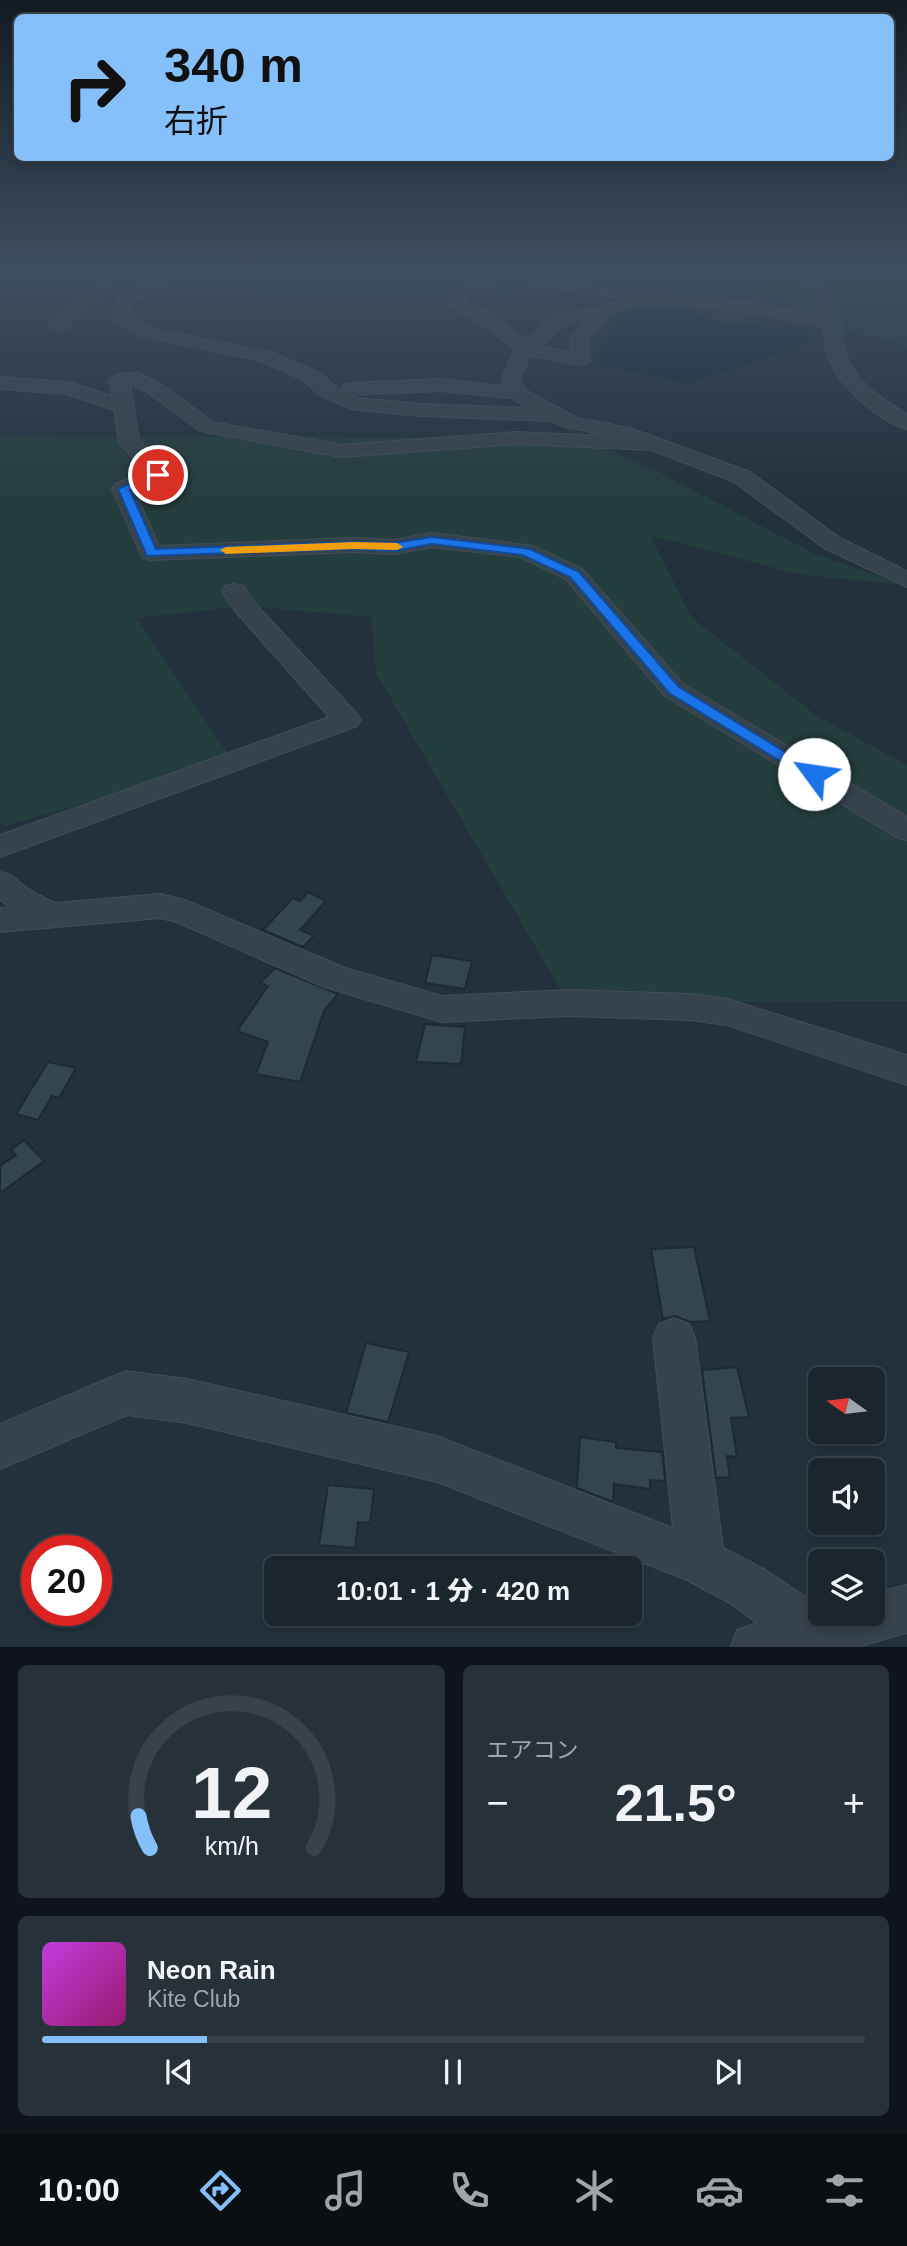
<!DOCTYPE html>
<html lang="ja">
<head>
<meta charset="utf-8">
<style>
  body { margin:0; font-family:Helvetica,"Noto Sans JP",sans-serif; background:#273139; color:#f1f3f6; height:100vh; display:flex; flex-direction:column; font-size:26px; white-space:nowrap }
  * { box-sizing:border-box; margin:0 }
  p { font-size:23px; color:#9fa5aa }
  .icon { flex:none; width:38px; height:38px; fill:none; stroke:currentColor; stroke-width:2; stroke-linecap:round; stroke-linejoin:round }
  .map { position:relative; height:1647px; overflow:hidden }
  .panel { display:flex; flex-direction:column; gap:18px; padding:18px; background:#0e1419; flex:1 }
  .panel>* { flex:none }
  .top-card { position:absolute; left:14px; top:14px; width:880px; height:147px; border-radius:10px; box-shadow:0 4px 10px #0003,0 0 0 2px #384249; background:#85c0fa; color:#111; overflow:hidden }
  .needle { width:46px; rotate:284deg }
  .controls { position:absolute; left:808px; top:1367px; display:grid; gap:14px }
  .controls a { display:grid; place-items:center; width:77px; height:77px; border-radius:10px; background:#1a252d; box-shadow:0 4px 10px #0003,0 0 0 2px #384249; font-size:35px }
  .speed { position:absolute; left:21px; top:1535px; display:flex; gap:14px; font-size:35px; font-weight:700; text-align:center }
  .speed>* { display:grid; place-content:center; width:91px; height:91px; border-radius:50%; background:#1a252d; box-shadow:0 4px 10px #0003,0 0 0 2px #384249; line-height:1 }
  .speed .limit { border:10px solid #d22; background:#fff; color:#111 }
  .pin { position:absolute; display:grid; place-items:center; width:60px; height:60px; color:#fff; margin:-30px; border:4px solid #fff; border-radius:50%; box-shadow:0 2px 7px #0007 }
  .me { position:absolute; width:77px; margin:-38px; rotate:301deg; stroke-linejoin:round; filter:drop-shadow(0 0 5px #0008) }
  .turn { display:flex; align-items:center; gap:24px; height:147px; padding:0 35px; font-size:32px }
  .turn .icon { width:91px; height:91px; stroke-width:2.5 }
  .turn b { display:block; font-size:49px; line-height:60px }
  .big { font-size:52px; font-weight:800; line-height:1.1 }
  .panel .widget { flex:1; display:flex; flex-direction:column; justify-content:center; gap:10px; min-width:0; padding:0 24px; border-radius:10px; background:#273139 }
  .panel .dial { align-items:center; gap:0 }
  .dial svg { height:182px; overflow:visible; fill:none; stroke:#384249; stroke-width:7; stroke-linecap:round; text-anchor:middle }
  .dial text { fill:#f1f3f6; stroke:none }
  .song { display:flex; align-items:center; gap:21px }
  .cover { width:84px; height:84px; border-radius:10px; background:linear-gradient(135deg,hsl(290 70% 55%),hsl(320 70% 35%)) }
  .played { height:7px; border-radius:4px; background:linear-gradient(90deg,#85c0fa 20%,#384249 20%) }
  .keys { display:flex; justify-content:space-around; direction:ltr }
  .heat { display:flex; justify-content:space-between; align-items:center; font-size:38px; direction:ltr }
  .panel .tiles { flex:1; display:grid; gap:18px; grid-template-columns:1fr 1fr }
  .widget:last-child { grid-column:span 2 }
  .trip { position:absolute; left:264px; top:1556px; width:378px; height:70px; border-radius:10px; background:#1a252d; box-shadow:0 4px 10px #0003,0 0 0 2px #384249; font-weight:800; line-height:70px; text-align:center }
  .tabs { display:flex; height:112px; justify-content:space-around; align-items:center; background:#0a0f12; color:#9fa5aa }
  .tabs .icon { width:49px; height:49px }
  .tabs .on { color:#85c0fa }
  .tabs b { font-size:32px; color:#f1f3f6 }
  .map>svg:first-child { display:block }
  .green { fill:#243d3d }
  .water { fill:#15293a }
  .building { fill:#344552; stroke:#1d2933; stroke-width:2 }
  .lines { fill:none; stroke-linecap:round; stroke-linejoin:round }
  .minor-casing { stroke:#424e58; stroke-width:2 }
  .minor { fill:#36424c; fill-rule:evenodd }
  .route { fill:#1a73e8; stroke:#114b97; stroke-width:2 }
  .slow { fill:#f59e0b }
</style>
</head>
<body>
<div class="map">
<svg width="907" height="1648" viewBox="0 0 907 1648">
  <rect width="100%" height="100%" fill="#22313c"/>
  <g class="green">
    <polygon points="617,270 907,270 907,346 876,337 840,332 783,299 748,291 669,291"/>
    <polygon points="0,436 524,438 607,449 659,472 815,554 905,585 797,574 670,540 651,537 691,617 817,716 907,765 907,1001 568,1003 376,673 371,617 244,606 137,618 232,760 5,826 0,822"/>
  </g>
  <polygon class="water" points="648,308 681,309 727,325 803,328 812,343 690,383 602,365 599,347 620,312"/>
  <g class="building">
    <polygon points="308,892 326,901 300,930 314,936 303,947 263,930 293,898 300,901"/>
    <polygon points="432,955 472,961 465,989 425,983"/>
    <polygon points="275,968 338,994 324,1011 300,1082 256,1074 268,1042 237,1031 268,986 260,983"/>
    <polygon points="425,1024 465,1027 461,1064 416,1062"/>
    <polygon points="48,1062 76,1068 59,1098 52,1096 38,1120 16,1114"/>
    <polygon points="24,1140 44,1161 0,1193 0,1166 16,1155 11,1150"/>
    <polygon points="694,1247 710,1321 690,1322 675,1316 663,1319 651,1249"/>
    <polygon points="366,1343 409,1352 388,1422 346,1413"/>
    <polygon points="737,1367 749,1417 731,1418 737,1457 727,1456 730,1477 716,1478 702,1370"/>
    <polygon points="580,1437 616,1442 616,1448 662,1452 665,1481 650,1480 650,1489 614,1484 613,1502 577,1488"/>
    <polygon points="328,1485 374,1489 370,1523 358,1522 355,1548 319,1545"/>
  </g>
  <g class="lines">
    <g class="minor-casing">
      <g id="minor">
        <polygon points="107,270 125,270 64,330 52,330 49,326 52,322"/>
        <path d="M171 270H187L184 277 152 290 130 306V315L154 329 270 352 316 371 342 391 343 385 350 383 440 379 504 386 502 378 515 349 476 320 448 305 453 290C469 281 484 276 502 272L745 302 821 315 811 293 789 270H807C823 283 835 300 840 321 842 332 842 347 847 358 857 384 885 400 907 414V429C879 422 840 386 829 359 825 349 824 337 823 326L745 312 652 301 609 314 588 339 590 359 588 363 581 365 530 356 520 378 525 390 577 418 630 428 750 472 840 538 907 571V587L824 548 734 482 652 450 516 444 341 457 200 431 147 392 130 384 139 440 169 475 166 480 135 492 159 546 353 538 394 540 432 533 533 546 582 569 683 684 907 817V840L896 837 665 696 566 579 520 557 432 547 394 554 353 552 151 560 143 558 112 489 115 484 145 473 119 441 114 410 66 394 0 389V377L68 382 112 396 109 381 112 377 124 373H138L161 384 213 422 341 445 516 432 611 436 565 427 551 421 421 416 351 409 318 394 302 379 258 360 143 337 115 321 112 317 116 300 140 282ZM503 282 627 298 595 309 560 313 545 322 527 340 488 312 466 303 467 296 480 289ZM586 319 570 338 571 352 541 347 565 324ZM440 391 511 398 527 408 421 404 355 398 349 395Z"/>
        <polygon points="234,584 243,586 253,601 357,714 361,720 357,726 0,857 0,835 329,717 235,611 222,591 225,586"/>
        <polygon points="0,872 11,875 28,889 54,903 160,894 185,900 345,968 442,996 568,990 690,994 727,999 907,1055 907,1085 727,1025 690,1020 568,1016 442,1022 324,987 177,922 160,918 0,932 0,908 10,907 0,900"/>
        <polygon points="674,1318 689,1324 695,1338 723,1548 764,1569 821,1607 821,1614 873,1614 873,1593 907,1585 907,1633 853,1648 730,1648 737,1630 757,1623 730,1603 687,1580 437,1482 187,1423 127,1415 0,1469 0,1424 126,1371 187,1379 437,1436 673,1528 653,1338 659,1324"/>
      </g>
    </g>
    <use href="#minor" class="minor"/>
  </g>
  <linearGradient id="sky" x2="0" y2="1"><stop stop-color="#131b21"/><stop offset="0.54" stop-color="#3e4e61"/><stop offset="1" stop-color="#3e4e61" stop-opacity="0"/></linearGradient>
  <rect width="907" height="501" fill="url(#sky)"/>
  <polygon class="route" points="154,473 164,475 130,490 156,549 353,542 394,543 432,537 530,549 579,572 679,687 821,774 819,778 808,778 669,693 570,577 522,555 432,544 394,551 353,549 147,556 118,489"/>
  <polygon class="slow" points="353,542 397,543 403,547 397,550 353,549 226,554 220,550 226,547"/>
</svg>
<div class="controls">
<a><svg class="needle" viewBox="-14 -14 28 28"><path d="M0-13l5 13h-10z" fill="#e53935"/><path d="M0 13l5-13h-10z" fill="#9fa5aa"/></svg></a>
<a><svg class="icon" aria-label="sound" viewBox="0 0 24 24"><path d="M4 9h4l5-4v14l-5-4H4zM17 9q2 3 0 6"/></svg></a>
<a><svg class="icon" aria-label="layers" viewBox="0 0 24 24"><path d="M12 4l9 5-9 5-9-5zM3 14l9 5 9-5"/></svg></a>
</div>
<div class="speed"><div class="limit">20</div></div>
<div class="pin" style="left:158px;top:475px;background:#d93025"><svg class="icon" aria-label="arrive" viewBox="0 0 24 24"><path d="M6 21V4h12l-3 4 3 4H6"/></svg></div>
<svg class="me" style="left:814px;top:774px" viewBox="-20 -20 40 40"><circle r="19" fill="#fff"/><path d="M0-13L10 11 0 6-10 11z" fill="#1a73e8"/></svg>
<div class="trip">10:01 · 1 分 · 420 m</div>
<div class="top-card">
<div class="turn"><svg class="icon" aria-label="right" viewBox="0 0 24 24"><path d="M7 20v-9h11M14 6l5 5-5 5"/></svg><div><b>340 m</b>右折</div></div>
</div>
</div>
<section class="panel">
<div class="tiles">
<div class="widget dial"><svg viewBox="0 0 100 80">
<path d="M14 69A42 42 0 1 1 86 69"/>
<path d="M14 69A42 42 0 0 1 9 55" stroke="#85c0fa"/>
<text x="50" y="56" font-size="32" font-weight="700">12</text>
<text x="50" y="72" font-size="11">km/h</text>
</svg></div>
<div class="widget"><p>エアコン</p>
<div class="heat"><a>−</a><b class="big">21.5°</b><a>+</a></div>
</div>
<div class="widget">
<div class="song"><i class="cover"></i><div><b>Neon Rain</b><p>Kite Club</p></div></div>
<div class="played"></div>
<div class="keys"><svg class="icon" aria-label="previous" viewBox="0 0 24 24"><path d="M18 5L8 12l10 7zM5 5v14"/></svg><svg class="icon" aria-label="pause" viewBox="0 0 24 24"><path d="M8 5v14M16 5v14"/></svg><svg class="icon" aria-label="next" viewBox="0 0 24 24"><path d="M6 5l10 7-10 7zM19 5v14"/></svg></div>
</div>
</div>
</section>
<nav class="tabs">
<b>10:00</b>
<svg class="icon on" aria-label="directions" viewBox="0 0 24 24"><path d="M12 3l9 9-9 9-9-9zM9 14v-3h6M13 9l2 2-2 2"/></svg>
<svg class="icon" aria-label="music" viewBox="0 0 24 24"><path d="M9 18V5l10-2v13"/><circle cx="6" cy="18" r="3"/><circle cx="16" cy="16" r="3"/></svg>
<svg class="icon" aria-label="phone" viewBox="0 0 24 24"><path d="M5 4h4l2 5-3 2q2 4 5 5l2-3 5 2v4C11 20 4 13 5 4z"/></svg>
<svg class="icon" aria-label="climate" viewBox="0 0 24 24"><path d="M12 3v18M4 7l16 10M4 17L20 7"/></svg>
<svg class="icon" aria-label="car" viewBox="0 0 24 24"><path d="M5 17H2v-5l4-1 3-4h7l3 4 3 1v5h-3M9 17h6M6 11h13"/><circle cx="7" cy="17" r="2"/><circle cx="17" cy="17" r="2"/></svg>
<svg class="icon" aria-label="filters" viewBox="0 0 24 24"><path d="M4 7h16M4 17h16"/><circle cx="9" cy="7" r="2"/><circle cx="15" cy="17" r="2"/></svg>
</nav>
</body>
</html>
